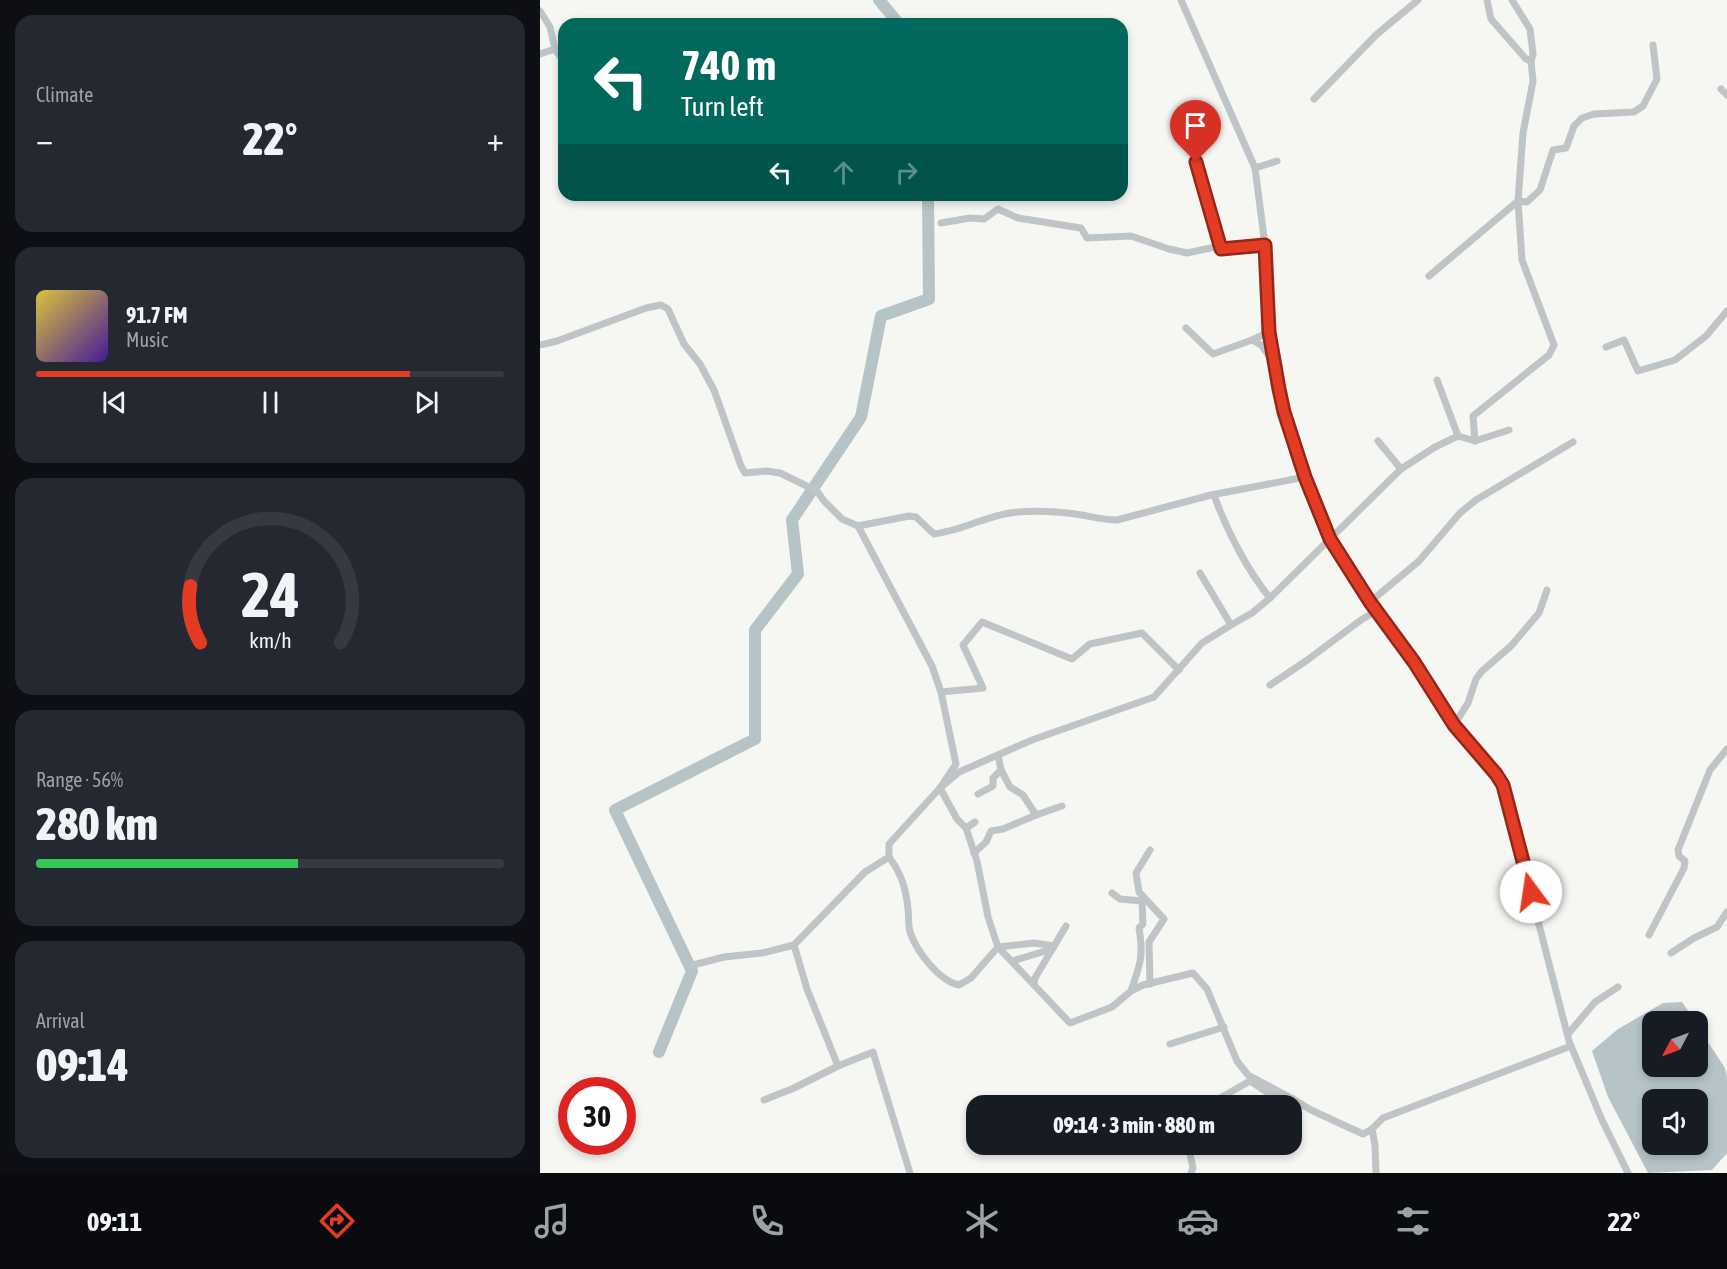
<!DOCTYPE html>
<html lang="en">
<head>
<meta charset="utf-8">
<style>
  body { margin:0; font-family:"Asap Condensed",sans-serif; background:#242831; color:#f1f3f6; height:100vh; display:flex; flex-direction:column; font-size:22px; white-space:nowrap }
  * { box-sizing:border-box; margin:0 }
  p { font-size:20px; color:#9ea1a6 }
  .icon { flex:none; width:33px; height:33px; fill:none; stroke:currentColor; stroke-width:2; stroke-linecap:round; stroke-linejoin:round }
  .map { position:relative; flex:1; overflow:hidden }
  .drawer { display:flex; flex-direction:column; gap:15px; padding:15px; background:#0d0f14; width:540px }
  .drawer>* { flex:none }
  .guide { position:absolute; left:18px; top:18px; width:570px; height:183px; border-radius:18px; box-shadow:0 3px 9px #0003; background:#00695c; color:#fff; overflow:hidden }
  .needle { width:39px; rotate:229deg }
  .buttons { position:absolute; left:1102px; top:1011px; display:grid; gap:12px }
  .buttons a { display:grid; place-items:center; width:66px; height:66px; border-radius:12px; background:#171b24; box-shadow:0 3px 9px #0003; font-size:30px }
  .speed { position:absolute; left:18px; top:1077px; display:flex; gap:12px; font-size:30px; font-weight:700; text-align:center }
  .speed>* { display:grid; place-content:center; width:78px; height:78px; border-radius:50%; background:#171b24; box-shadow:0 3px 9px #0003; line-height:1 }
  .speed .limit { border:9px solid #d22; background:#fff; color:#111 }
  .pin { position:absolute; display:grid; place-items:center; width:51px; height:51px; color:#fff; margin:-62px -26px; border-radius:50% 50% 50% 0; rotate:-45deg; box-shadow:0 0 6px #0007 }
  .pin .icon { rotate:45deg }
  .me { position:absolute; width:66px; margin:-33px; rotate:346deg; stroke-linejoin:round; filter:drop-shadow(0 0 4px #0008) }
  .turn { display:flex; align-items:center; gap:21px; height:126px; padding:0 24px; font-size:27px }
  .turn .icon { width:78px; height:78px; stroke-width:2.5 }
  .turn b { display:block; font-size:42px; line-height:51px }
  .lanes { display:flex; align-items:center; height:57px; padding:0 24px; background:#0003; justify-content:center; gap:30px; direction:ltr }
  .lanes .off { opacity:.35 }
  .big { font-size:45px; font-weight:800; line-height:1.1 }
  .drawer .tile { flex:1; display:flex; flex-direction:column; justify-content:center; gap:9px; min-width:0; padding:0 21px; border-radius:18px; background:#242831 }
  .drawer .dial { align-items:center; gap:0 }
  .dial svg { height:156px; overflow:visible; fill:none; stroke:#363941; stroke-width:7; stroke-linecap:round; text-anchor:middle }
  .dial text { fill:#f1f3f6; stroke:none }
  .song { display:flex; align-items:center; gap:18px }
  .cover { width:72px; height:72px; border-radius:9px; background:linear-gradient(135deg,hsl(50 70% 55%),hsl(260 70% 35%)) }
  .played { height:6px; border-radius:3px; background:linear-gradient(90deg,#e43c24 80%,#363941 80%) }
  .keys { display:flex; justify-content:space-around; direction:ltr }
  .heat { display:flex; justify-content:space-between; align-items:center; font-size:33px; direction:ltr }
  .charge { height:9px; border-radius:4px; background:linear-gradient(90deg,#34c759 56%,#363941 0) }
  .trip { position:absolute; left:426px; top:1095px; width:336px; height:60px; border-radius:18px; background:#171b24; box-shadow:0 3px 9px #0003; font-weight:800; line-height:60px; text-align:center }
  .tab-bar { display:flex; height:96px; justify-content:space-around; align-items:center; background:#090b0e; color:#9ea1a6 }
  .tab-bar .icon { width:42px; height:42px }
  .tab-bar .current { color:#e43c24 }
  .tab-bar b { font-size:27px; color:#f1f3f6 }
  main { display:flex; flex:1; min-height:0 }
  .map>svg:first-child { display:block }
  .water { fill:#b6c4c7; fill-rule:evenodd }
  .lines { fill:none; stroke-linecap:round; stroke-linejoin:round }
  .river { stroke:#b6c4c7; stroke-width:12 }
  .street { stroke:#bfc4c7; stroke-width:7 }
  .route-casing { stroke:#942717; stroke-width:15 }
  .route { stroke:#e43c24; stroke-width:10 }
</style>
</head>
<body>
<main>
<section class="drawer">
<div class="tile"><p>Climate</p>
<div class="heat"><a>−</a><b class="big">22°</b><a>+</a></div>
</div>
<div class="tile">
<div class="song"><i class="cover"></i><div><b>91.7 FM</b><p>Music</p></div></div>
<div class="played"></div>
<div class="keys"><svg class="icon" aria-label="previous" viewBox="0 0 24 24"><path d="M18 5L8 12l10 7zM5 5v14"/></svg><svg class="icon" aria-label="pause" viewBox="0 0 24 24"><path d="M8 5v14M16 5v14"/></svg><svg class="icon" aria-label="next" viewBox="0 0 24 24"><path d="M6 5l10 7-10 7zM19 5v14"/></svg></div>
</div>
<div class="tile dial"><svg viewBox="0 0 100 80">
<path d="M14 69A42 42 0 1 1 86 69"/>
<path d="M14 69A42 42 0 0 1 9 40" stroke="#e43c24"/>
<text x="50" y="56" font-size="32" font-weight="700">24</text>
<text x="50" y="72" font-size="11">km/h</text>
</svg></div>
<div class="tile"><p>Range · 56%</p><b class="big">280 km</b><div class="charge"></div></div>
<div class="tile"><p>Arrival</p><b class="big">09:14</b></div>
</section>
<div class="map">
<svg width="1187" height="1173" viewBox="0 0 1187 1173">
  <rect width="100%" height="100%" fill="#f6f6f3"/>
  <path class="water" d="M1142 1002 1155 1021 1113 1022V1066H1158V1027L1185 1068 1187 1078V1153L1172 1170 1108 1173 1068 1097 1052 1051 1078 1029 1123 1003ZM1113 1100H1158V1144H1113Z"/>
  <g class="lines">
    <g class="river">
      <polyline points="339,0 359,24"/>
      <polyline points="119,1052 152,971 75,810 215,739 215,630 258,574 252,520 321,417 341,316 389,299 388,195"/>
    </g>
    <g class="street">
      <polyline points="641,0 715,168 725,245"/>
      <polyline points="947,0 951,19 986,59 991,61"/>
      <polyline points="0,11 10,27 15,49 0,54"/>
      <polyline points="15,49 24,62"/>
      <polyline points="1181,89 1187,95"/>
      <polyline points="774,99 836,35 878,0"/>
      <path d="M650 141 681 249 725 245C727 285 728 326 734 365 740 403 753 440 765 477"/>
      <polyline points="715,168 737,161"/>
      <polyline points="401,223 430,218 444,219 458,209 478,218 541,228 547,238 591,236 629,249 647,253 680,246"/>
      <polyline points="889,276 978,201 987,202 1000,190 1013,150 1026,148 1034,126 1042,118 1054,114 1094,112 1103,106 1117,79 1113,45"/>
      <polyline points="646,328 673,354 712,340"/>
      <polyline points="729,332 712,340 721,345 732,360"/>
      <path d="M0 345 17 341 106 308 121 305 128 309 144 344 160 364 174 390 201 466 205 473 226 471 240 473 277 491 284 501 302 519 318 526 369 516 376 517 394 534C420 531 444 517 470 513 491 510 514 511 535 514 550 516 562 520 577 520L671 495 765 477 790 539 830 602 874 662 914 725 956 774 963 785 1029 1041 1062 1120 1088 1173"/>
      <polyline points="1066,347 1084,340 1098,371 1135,360 1166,336 1187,311"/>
      <polyline points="897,380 918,436"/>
      <polyline points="838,441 861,469"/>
      <polyline points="935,441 933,416 1009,355 1014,345 982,260 978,201 983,133 993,81 991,61 993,54 990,29 972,0"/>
      <path d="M674 495C686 529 707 570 730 598"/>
      <polyline points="318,526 392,666 401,692 416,764 400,788 417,819 426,828 437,861 448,917 458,947 530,1023 572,1007 591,991 603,985 653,973 667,989 697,1061 708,1075 753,1099"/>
      <polyline points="660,573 691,625 712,613 730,598 861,469 895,447 918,436 935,441 969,430"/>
      <polyline points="830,602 879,561 920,513 936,500 1033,442"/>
      <polyline points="730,685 766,661 821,620 836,611"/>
      <polyline points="401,692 443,688 423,645 442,622 532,659 550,644 602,633 639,670"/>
      <polyline points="914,725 928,703 936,679 942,671 971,646 999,613 1007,590"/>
      <polyline points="461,770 470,787 483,795 496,815 522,806"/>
      <polyline points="438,794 453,786 453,778 461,770 458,755"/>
      <polyline points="426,828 435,822"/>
      <polyline points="434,853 446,842 451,831 463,829 496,815"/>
      <path d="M349 857C361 873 366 888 368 909 369 916 368 925 370 932 377 952 399 981 419 985L431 978 458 947 494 943 514 946"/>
      <path d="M572 893 580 899 602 901 603 924 599 928C604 957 600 964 591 991"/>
      <polyline points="1109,935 1144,868 1145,861 1139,856 1138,850 1170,770 1187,749"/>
      <polyline points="254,945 267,989 298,1066"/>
      <polyline points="1131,953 1154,938 1177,927 1187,912"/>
      <polyline points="472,961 512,949"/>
      <polyline points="153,965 184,957 222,953 254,945 325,872 349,857 349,844 400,788 419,772 492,740 614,697 662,643 691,625"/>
      <polyline points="494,984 495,978 526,926"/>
      <polyline points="610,984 609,942 624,919 599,892 596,873 610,850"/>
      <polyline points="1028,1034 1055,1002 1078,987"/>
      <polyline points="630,1044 684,1027"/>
      <polyline points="224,1100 254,1088 298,1066 333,1052 370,1173"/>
      <polyline points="666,1106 710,1081 730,1094 753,1099 771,1110 823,1134 832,1129"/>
      <polyline points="648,1144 653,1168 651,1173"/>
      <polyline points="568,1151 584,1144"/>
      <polyline points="836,1173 835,1145 832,1129 843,1118 1031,1046"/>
    </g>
  </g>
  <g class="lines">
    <g class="route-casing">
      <polyline id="route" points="656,162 681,249 725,245 729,332 739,389 744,412 765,477 790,539 830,602 874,662 914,725 956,774 963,785 991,892"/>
    </g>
    <use href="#route" class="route"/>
  </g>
</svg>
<div class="buttons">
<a><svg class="needle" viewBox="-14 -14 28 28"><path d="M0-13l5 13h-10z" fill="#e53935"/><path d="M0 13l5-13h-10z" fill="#9ea1a6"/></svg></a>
<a><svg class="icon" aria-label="sound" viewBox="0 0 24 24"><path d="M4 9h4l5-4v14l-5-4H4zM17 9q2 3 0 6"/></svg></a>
</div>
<div class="speed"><div class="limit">30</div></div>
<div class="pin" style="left:656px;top:162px;background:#d93025"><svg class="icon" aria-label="arrive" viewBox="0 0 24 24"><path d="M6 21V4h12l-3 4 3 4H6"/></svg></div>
<svg class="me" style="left:991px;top:892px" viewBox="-20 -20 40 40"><circle r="19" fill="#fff"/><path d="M0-13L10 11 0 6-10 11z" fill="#e43c24"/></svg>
<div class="trip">09:14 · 3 min · 880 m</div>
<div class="guide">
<div class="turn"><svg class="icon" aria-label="left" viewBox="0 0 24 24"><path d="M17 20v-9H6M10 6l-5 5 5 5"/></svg><div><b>740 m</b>Turn left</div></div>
<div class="lanes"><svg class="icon" aria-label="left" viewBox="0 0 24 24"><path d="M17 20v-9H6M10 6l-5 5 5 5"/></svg><svg class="icon off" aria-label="ahead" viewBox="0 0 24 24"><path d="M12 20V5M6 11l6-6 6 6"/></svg><svg class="icon off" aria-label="right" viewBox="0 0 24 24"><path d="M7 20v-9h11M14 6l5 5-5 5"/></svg></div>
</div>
</div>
</main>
<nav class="tab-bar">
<b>09:11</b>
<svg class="icon current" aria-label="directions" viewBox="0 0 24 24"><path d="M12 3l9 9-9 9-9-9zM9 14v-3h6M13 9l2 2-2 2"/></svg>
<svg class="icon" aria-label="music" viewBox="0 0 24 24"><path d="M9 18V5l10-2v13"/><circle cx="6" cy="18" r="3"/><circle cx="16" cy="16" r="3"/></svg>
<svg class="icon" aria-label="phone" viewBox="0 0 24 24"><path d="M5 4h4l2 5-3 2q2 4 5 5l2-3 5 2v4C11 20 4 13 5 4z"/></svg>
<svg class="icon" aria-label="climate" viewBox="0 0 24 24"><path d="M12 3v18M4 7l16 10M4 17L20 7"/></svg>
<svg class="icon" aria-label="car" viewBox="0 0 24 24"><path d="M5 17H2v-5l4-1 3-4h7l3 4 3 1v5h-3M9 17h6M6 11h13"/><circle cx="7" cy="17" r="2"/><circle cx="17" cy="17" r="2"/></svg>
<svg class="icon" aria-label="filters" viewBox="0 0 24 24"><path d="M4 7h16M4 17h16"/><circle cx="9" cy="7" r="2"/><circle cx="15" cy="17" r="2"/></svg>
<b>22°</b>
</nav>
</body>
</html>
